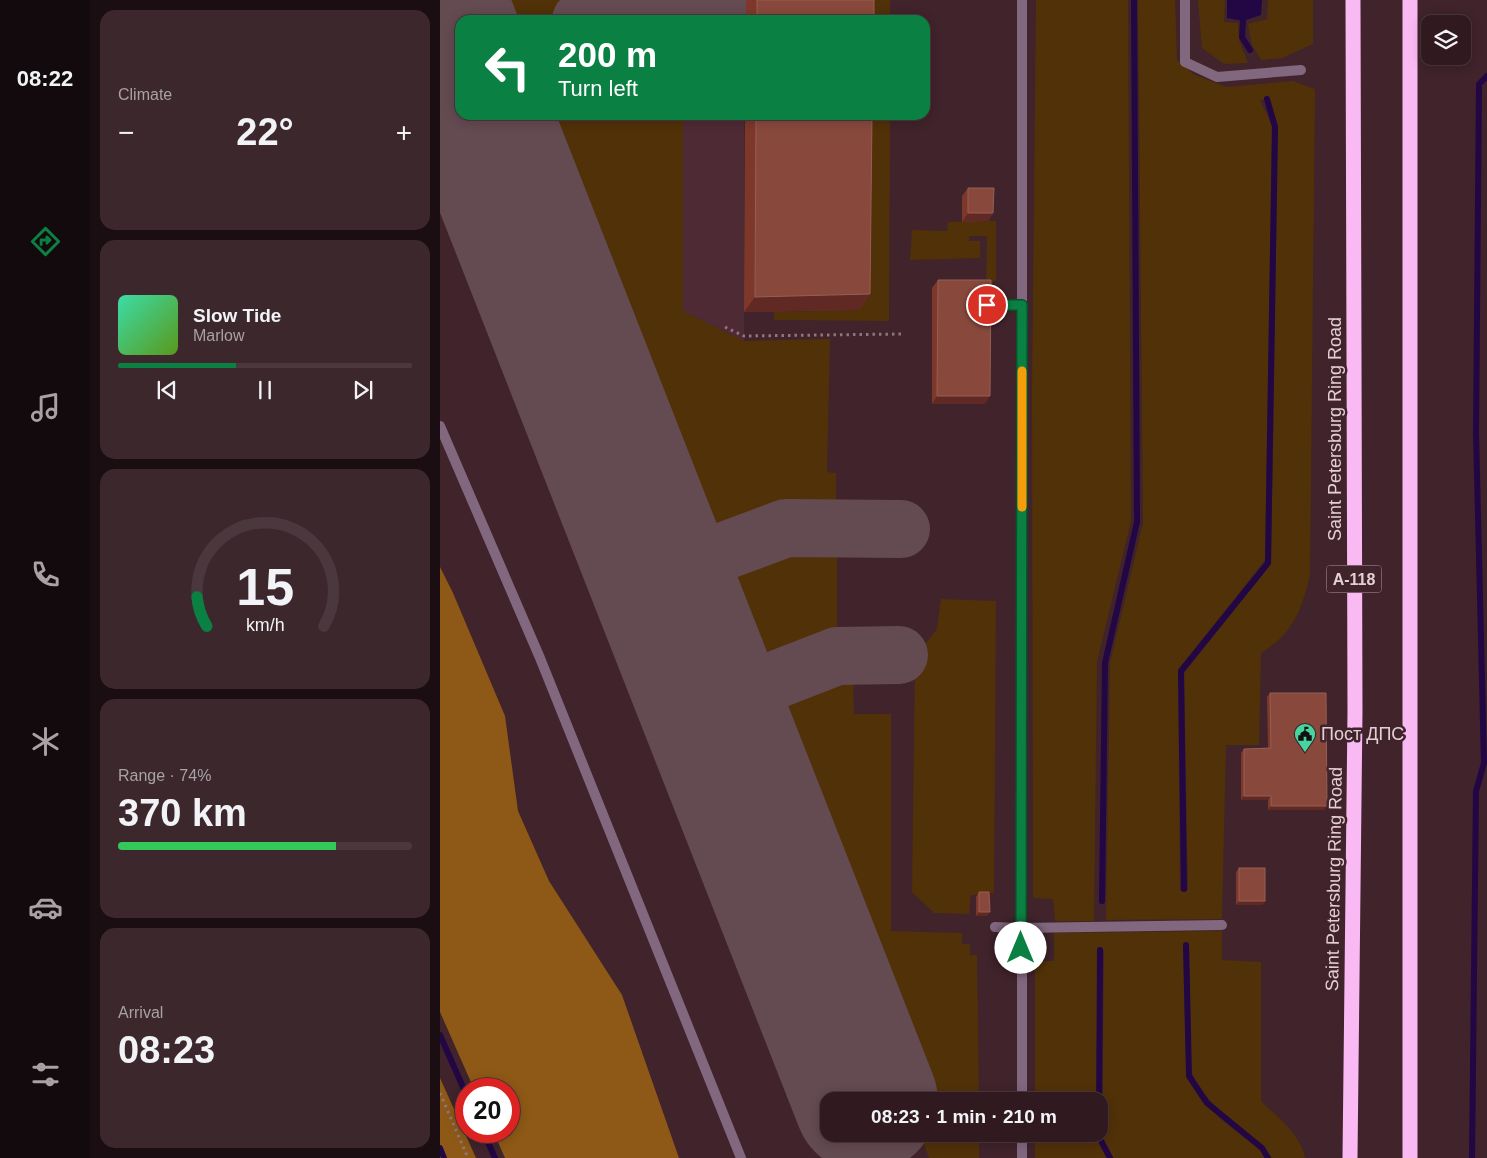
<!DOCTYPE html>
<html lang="en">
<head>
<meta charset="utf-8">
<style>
  body { margin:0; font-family:Helvetica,sans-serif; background:#3c272d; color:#f1f3f6; height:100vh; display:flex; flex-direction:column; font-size:19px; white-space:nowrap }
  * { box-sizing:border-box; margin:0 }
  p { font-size:16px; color:#a8a1a5 }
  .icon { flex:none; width:28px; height:28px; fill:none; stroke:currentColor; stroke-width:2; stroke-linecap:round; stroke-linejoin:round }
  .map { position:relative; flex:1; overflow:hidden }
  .details { display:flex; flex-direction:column; gap:10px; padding:10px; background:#1a0e12; width:350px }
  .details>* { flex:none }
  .hud { position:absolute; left:15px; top:15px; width:475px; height:105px; border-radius:15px; box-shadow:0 2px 12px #0003,0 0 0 1px #4b383e; background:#0b8043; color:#fff; overflow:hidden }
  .fabs { position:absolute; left:981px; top:15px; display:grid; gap:10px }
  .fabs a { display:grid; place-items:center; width:50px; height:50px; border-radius:10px; background:#301a20; box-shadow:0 2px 12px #0003,0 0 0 1px #4b383e; font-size:25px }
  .speed { position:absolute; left:15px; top:1078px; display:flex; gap:10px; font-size:25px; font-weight:700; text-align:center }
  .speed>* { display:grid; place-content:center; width:65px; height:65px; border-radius:50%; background:#301a20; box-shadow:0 2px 12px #0003,0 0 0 1px #4b383e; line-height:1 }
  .speed .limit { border:8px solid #d22; background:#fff; color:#111 }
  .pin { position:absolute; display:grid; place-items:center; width:42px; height:42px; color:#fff; margin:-21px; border:2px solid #fff; border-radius:50%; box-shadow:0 1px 5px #0007 }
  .me { position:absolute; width:55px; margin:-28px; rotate:0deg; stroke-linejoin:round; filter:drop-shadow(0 0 4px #0008) }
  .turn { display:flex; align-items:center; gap:18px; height:105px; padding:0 20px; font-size:22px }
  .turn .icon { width:65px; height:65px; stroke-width:2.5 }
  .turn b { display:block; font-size:35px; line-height:42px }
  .big { font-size:38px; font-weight:700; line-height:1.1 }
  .details .card { flex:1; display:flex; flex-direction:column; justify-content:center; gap:8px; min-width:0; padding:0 18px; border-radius:15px; background:#3c272d }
  .details .dial { align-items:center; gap:0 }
  .dial svg { height:130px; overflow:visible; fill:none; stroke:#4b383e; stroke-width:7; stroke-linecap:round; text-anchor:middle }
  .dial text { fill:#f1f3f6; stroke:none }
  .song { display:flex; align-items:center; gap:15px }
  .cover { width:60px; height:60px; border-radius:8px; background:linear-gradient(135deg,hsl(160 70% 55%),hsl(90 70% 35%)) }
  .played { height:5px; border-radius:2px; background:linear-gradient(90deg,#0b8043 40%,#4b383e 40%) }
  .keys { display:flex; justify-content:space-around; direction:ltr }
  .heat { display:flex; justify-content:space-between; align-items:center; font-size:28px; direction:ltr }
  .charge { height:8px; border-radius:4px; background:linear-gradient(90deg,#34c759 74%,#4b383e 0) }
  .trip { position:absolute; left:380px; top:1092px; width:288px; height:50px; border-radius:15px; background:#301a20; box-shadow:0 2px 12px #0003,0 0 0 1px #4b383e; font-weight:700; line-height:50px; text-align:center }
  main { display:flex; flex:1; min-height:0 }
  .menu { display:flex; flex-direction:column; width:90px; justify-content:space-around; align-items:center; background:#130a0d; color:#a8a1a5 }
  .menu .icon { width:35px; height:35px }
  .menu .on { color:#0b8043 }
  .menu b { font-size:22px; color:#f1f3f6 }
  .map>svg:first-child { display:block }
  .built { fill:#4e2a34 }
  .green { fill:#513108; fill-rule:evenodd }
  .forest { fill:#8e5916 }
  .water { fill:#220744 }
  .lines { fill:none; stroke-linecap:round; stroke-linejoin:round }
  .stream { stroke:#220744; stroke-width:6 }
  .taxiway { stroke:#644a51; stroke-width:58 }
  .runway { stroke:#644a51; stroke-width:144 }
  .path { stroke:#8f767d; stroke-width:3; stroke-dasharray:2.5 4; stroke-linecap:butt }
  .lane { stroke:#82687f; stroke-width:10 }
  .highway { stroke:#f9b9f3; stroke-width:15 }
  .wall { fill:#7d382a }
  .shaded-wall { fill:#602923 }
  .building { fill:#88493c; stroke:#965e54 }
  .route-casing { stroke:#07532c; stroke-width:12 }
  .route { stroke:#0b8043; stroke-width:9 }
  .slow { stroke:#f59e0b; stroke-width:9 }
  .labels { text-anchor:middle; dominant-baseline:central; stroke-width:5; stroke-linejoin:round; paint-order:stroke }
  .shield { fill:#40232b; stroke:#b29ba1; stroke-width:1 }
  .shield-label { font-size:16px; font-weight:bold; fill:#e3cfd4 }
  .street-label { font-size:18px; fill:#e3cfd4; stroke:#40232b }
  .poi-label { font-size:18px; fill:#e3cfd4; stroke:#40232b; text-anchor:start }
</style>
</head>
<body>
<main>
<nav class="menu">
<b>08:22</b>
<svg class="icon on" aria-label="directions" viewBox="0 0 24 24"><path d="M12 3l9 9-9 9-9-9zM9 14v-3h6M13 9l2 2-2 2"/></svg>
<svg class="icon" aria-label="music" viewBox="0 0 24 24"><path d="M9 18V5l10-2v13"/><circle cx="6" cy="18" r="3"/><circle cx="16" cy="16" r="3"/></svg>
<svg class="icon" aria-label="phone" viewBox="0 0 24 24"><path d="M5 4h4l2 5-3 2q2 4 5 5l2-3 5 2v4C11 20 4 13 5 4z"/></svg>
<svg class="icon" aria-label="climate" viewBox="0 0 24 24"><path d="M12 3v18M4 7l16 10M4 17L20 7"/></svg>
<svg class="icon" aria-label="car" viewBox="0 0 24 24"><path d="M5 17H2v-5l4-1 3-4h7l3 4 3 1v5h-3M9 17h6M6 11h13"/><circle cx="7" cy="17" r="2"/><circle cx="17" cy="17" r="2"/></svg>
<svg class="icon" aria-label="filters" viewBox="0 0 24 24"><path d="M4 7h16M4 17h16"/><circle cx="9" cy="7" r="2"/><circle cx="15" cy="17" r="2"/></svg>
</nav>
<section class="details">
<div class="card"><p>Climate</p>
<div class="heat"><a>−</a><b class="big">22°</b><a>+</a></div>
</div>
<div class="card">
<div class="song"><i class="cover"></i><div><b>Slow Tide</b><p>Marlow</p></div></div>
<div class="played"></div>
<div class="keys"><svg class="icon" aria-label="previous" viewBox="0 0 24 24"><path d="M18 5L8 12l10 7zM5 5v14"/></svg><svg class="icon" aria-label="pause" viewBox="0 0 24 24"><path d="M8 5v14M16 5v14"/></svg><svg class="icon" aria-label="next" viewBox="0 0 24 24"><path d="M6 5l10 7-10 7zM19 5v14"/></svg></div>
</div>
<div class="card dial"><svg viewBox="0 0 100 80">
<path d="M14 69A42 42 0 1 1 86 69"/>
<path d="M14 69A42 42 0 0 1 8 51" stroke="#0b8043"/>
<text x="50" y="56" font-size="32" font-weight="700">15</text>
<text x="50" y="72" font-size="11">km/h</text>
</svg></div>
<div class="card"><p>Range · 74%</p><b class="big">370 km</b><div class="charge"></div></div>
<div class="card"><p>Arrival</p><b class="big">08:23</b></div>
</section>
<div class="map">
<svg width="1047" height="1158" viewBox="0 0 1047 1158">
  <rect width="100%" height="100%" fill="#40232b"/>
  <g class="built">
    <polygon points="164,0 304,0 304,20 165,20"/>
    <polygon points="243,115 304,115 304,341 243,311"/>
  </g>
  <g class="green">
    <polygon points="35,0 156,0 97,20 43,20"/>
    <rect x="422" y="0" width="28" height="20"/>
    <polygon points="596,0 688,0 691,521 657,662 654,921 615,921 613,899 593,898 592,390"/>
    <path d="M698 0H735L737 60 753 74 786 87 853 81 875 89 870 575C862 609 853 634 821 653L819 745H786L782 919 666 920 670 663 703 523ZM829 99 838 125 831 564 744 673 748 890 740 891 738 670 825 560 832 125 820 100Z"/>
    <polygon points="758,0 785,0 784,22 798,23 799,40 808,63 784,64 762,48"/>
    <polygon points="828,0 873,0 873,44 842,58 821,60 812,45 808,24 827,19"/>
    <polygon points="82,115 243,115 243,311 304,341 390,339 387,472 396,473 396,514 346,516 268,543 244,533"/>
    <polygon points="421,115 450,115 449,321 334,320 334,312 419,310"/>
    <polygon points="556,221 556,280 546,288 547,236 529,236 529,241 540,241 540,258 470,260 472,230 507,231 508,222"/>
    <polygon points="397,540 397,646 324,675 296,664 267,593 280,568 348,542"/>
    <polygon points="501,599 556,601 554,893 531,895 529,914 494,913 472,892 475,657 497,629"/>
    <polygon points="413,668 414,714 451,714 451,931 522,933 522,944 530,944 530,955 537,955 539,1101 467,1101 317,720 328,693 398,669"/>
    <path d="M782 931V960L821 962V1101C838 1118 860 1133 865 1158H831C808 1125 765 1110 751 1070L749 945 743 946 747 1075C760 1108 793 1128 821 1150L825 1158H673L662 1137 664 950H658L656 1101H595V961H614V933Z"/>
    <polygon points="480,1134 539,1134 539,1158 489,1158"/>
    <polygon points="595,1134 656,1134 667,1158 595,1158"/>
  </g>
  <g class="forest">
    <polygon points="0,567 13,593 65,716 78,811 109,881 182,995 239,1158 65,1158 53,1131 69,1131 69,1089 34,1089 0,1012"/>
    <polygon points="0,1078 36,1158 0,1158"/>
  </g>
  <polygon class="water" points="787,0 822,0 821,15 803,21 787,18"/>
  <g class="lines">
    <g class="stream">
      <polyline points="803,21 802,37 810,50"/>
      <polyline points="744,889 741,671 828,563 835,127 827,99"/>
      <polyline points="662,901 665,663 697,522 694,0"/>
      <polyline points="746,945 749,1076 767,1103 822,1148 828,1158"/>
      <polyline points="660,950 659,1137 670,1158"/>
      <polyline points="0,1035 26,1094"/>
      <polyline points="43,1131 55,1158"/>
      <polyline points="0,1148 4,1158"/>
      <polyline points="1032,1158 1036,791 1044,763 1036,433 1039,84 1047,76"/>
    </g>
    <g class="taxiway">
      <polyline points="141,20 171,10 280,10 280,0"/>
      <polyline points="18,61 20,60"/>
      <polyline points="220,575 346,528 461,529"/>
      <polyline points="271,705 397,656 459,655"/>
    </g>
    <g class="runway">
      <polyline points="0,15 20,66"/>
      <polyline points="39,115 426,1101"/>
    </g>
    <g class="path">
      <polyline points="285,327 304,336 462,334"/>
      <polyline points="0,1093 28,1158"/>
    </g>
    <g class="lane">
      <polyline points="745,0 745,62 777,77 861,70"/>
      <polyline points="547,305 582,305"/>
      <polyline points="0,426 100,658 301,1158"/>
      <polyline points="555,927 581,928 782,925"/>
      <polyline points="582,1101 582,0"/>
      <polyline points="582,1134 582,1158"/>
    </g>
    <g class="highway">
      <polyline points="910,1158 915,711 913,0"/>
      <polyline points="970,1158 970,0"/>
    </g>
  </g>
  <g class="wall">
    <rect x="306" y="0" width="128" height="20"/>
    <polygon points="305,115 432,115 430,294 419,310 304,312"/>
    <polygon points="528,188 553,213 548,221 522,222 522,196"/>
    <polygon points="498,280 545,404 492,404 492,288"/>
    <polygon points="830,693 884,810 828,810 828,800 801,800 801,753 804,749 828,748 827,697"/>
    <polygon points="799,868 825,901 822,905 796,905 796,872"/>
    <polygon points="539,892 547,916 536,916 536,897"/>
  </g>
  <g class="shaded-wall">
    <polygon points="528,213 553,213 548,221 522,222"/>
    <polygon points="430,294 419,310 304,312 315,297"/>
    <polygon points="497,396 550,396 545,404 492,404"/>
    <polygon points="804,796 831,796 828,800 801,800"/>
    <polygon points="831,806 887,806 884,810 828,810"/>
    <polygon points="799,901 825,901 822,905 796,905"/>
    <polygon points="539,912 550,912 547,916 536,916"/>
  </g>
  <g class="building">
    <rect x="317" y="0" width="117" height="20"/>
    <polygon points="316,115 432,115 430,294 315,297"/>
    <polygon points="528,188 554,188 553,213 528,213"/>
    <polygon points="498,280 551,280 550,396 497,396"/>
    <polygon points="830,693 886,693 887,806 831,806 831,796 804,796 804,749 831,748"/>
    <rect x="799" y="868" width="26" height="33"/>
    <polygon points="539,892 549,892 550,912 539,912"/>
  </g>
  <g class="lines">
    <g class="route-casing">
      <polyline id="route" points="547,305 582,305 581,948"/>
    </g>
    <use href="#route" class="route"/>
    <polyline class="slow" points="582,507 582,371"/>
  </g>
  <defs>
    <g id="civic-pin" transform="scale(1.125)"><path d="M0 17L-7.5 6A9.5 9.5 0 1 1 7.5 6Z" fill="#47d49e" stroke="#40232b"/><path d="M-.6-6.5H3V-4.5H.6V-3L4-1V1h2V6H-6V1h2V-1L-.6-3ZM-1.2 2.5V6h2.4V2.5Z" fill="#111"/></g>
  </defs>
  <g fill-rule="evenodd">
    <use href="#civic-pin" x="865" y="734"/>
  </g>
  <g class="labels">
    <rect class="shield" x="886.5" y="565.5" width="55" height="27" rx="4"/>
    <g class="shield-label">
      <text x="914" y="579">А-118</text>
    </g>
    <g class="street-label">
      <text transform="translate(895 429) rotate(-90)">Saint Petersburg Ring Road</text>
      <text transform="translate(894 879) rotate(-89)">Saint Petersburg Ring Road</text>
    </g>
    <g class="poi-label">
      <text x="881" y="734">Пост ДПС</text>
    </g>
  </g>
</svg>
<div class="fabs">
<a><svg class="icon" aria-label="layers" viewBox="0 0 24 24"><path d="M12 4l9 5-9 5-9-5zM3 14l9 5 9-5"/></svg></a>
</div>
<div class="speed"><div class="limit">20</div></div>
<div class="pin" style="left:547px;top:305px;background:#d93025"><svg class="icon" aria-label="arrive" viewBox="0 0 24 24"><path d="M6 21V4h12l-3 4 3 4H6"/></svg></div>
<svg class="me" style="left:581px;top:948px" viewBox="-20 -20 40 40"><circle r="19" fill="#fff"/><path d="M0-13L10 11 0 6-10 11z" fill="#0b8043"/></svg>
<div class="trip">08:23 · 1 min · 210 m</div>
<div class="hud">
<div class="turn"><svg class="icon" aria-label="left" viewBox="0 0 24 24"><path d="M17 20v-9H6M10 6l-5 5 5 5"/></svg><div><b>200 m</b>Turn left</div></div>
</div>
</div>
</main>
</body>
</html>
